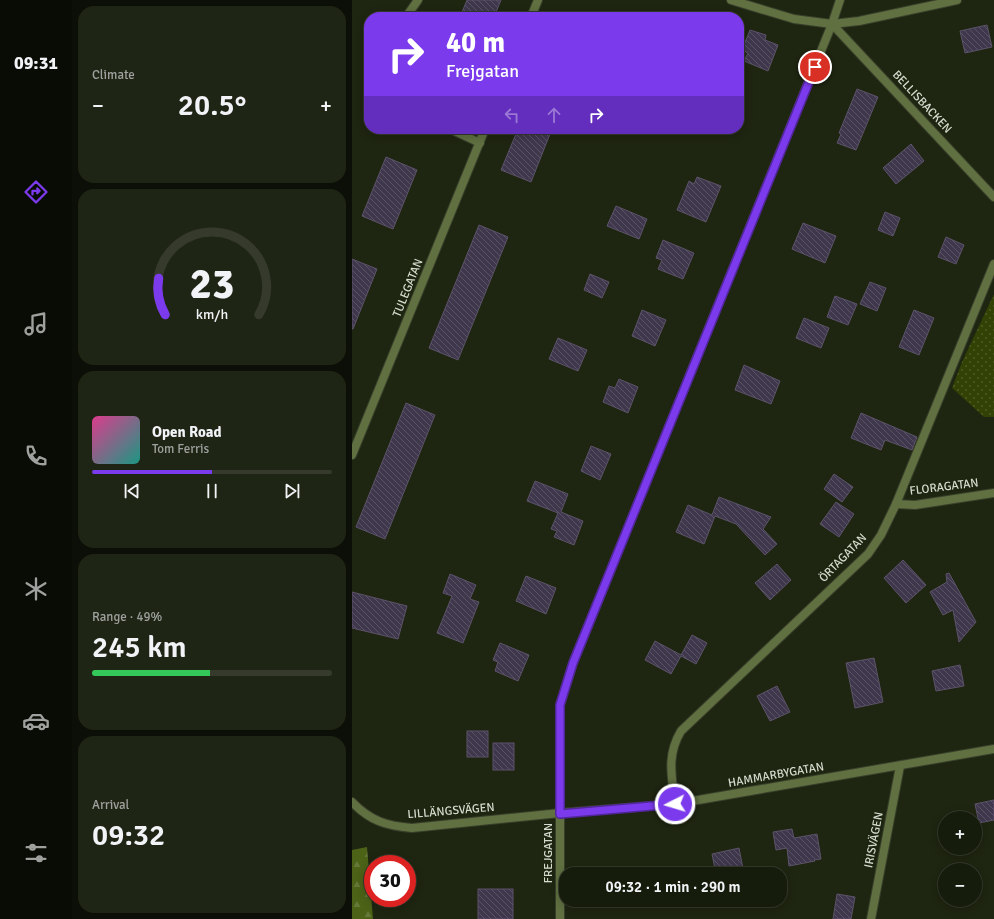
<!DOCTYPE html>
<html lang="en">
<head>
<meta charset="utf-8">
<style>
  body { margin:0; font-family:Signika,sans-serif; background:#1f2515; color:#f1f3f6; height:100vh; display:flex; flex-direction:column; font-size:15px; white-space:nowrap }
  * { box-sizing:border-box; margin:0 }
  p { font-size:13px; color:#9ea19d }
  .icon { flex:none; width:22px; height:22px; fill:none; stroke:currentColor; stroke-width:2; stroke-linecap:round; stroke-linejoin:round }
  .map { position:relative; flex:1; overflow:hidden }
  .details { display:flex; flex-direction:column; gap:6px; padding:6px; background:#0c0f07; width:280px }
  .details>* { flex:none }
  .hud { position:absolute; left:12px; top:12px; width:380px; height:122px; border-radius:16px; box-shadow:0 2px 10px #0003,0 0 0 1px #353a2d; background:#7c3aed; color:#fff; overflow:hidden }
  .tools { position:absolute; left:586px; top:811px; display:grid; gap:8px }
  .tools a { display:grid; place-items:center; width:44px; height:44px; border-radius:50%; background:#161c0c; box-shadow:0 2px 10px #0003,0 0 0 1px #353a2d; font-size:20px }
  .speed { position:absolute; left:12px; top:855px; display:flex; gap:8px; font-size:20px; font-weight:700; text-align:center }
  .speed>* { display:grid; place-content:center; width:52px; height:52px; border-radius:50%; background:#161c0c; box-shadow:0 2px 10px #0003,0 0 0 1px #353a2d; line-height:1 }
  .speed .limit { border:6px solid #d22; background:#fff; color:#111 }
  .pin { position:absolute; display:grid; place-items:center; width:34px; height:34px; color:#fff; margin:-17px; border:2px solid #fff; border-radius:50%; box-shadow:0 1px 4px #0007 }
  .me { position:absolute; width:44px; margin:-22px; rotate:265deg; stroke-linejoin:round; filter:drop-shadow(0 0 3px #0008) }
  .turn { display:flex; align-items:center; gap:14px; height:84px; padding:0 16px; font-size:18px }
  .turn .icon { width:52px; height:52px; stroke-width:2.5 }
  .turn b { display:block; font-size:28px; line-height:34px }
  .lanes { display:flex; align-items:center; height:38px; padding:0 16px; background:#0003; justify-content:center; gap:20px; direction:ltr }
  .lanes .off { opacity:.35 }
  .big { font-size:30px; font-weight:600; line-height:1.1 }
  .details .card { flex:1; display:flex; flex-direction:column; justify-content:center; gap:6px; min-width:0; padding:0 14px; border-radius:16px; background:#1f2515 }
  .details .dial { align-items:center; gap:0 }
  .dial svg { height:104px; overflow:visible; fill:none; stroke:#353a2d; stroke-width:7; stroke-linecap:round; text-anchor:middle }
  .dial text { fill:#f1f3f6; stroke:none }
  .song { display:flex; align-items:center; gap:12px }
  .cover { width:48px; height:48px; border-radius:6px; background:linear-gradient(135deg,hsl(330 70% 55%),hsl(170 70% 35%)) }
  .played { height:4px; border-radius:2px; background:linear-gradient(90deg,#7c3aed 50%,#353a2d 50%) }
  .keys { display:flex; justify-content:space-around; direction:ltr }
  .heat { display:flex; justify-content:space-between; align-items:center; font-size:22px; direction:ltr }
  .charge { height:6px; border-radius:3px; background:linear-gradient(90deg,#34c759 49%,#353a2d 0) }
  .trip { position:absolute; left:207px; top:867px; width:228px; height:40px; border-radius:16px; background:#161c0c; box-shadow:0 2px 10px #0003,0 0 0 1px #353a2d; font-weight:600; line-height:40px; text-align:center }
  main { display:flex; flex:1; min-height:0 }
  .dock { display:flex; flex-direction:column; width:72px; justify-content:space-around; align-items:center; background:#090b05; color:#9ea19d }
  .dock .icon { width:28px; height:28px }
  .dock .active { color:#7c3aed }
  .dock b { font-size:18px; color:#f1f3f6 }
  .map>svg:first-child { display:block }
  .grass { fill:url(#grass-dots) }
  .forest { fill:url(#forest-firs) }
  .building { fill:url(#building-back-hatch); stroke:#5c536a }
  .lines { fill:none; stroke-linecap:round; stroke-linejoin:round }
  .minor-casing { stroke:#383f2b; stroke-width:10 }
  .minor { stroke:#607040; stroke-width:8 }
  .route-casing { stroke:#51269a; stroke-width:10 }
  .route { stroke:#7c3aed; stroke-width:7 }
  .labels { text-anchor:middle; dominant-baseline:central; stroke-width:4; stroke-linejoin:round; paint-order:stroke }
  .street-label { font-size:12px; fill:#d6dcce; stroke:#1e2510 }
</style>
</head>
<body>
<main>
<nav class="dock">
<b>09:31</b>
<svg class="icon active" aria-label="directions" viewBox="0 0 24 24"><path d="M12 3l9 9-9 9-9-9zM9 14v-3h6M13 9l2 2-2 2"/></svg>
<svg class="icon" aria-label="music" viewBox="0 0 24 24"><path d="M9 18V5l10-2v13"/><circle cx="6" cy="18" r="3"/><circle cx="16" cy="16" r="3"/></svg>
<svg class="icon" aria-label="phone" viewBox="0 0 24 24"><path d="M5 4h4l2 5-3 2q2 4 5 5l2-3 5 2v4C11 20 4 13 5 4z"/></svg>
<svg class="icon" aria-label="climate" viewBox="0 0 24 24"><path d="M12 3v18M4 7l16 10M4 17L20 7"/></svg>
<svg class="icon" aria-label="car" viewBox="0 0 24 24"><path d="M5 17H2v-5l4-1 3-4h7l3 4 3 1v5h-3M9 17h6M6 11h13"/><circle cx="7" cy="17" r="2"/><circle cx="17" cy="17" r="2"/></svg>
<svg class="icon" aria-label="filters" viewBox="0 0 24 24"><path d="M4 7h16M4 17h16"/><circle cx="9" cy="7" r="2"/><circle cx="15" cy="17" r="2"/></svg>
</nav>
<section class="details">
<div class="card"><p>Climate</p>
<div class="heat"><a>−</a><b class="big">20.5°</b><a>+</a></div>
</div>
<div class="card dial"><svg viewBox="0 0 100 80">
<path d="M14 69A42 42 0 1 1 86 69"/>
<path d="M14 69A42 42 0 0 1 9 41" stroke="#7c3aed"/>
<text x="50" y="56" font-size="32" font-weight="700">23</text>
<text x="50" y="72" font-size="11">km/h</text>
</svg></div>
<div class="card">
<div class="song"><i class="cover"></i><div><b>Open Road</b><p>Tom Ferris</p></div></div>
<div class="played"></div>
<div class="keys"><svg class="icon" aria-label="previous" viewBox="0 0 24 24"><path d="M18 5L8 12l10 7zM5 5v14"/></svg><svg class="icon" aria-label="pause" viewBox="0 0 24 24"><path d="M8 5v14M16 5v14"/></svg><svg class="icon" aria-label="next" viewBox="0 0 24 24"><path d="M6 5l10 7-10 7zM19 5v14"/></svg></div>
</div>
<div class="card"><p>Range · 49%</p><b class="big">245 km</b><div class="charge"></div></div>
<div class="card"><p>Arrival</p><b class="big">09:32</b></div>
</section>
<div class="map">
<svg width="642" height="919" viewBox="0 0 642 919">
  <defs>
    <pattern id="grass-dots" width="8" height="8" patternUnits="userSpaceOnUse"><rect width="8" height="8" fill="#324204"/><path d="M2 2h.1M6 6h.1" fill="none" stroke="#4f5d27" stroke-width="1.8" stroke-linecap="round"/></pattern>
    <pattern id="forest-firs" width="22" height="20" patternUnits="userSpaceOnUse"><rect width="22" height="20" fill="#4c6217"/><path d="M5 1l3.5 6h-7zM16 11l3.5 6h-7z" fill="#657838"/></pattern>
    <pattern id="building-back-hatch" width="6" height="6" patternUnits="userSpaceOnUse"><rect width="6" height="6" fill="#3f374c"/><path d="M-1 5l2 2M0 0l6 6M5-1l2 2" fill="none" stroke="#5a5365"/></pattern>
  </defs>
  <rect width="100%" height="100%" fill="#1e2510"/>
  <polygon class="grass" points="642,294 642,417 632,417 600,388 610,362"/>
  <polygon class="forest" points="15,847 21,919 0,919 0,850"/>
  <g class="building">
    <polygon points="115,0 149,0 142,17 108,17"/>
    <polygon points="635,25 640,47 613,53 608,31"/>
    <polygon points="398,30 414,35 413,40 426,45 416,71 392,61 396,53 390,50"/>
    <polygon points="505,89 526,97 504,150 485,143 489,134 487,133"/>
    <polygon points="166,129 200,129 179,182 149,170"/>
    <polygon points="559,144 572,161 544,184 531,168"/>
    <polygon points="34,157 65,170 41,229 10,216"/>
    <polygon points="345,177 369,186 354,222 325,210 337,181 342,184"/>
    <polygon points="264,206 295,219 287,239 255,226"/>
    <polygon points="533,212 548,218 541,236 526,230"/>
    <polygon points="451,223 484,236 473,263 440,249"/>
    <polygon points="127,225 156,237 106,360 77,348"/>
    <polygon points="594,237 612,245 604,264 586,257"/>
    <polygon points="311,240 342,253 331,279 306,269 310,260 304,258"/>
    <polygon points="0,259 25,269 1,329 0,329"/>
    <polygon points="238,274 257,282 250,298 232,290"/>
    <polygon points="518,282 534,288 525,311 508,304"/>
    <polygon points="483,296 505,304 496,325 475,317"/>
    <polygon points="290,310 314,320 303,346 280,336"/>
    <polygon points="562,310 582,318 567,355 547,347"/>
    <polygon points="452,318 477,328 469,348 444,338"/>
    <polygon points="206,338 235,350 226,371 197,359"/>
    <polygon points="392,365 428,381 419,404 383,390"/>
    <polygon points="267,379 286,387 276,413 251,402 257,386 263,388"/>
    <polygon points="54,403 83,415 33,539 4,527"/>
    <polygon points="509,413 565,437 560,450 533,440 529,450 499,438"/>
    <polygon points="239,446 259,454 248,480 229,471"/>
    <polygon points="482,474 501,487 490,502 472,489"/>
    <polygon points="183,481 216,494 209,512 231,521 222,545 202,537 205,531 199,529 206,513 175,501"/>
    <polygon points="367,497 419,517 411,529 425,544 413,555 384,524 363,516 352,544 324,532 336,505 360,515"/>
    <polygon points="484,502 502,514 487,537 468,524"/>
    <polygon points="551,560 574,585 554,603 532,578"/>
    <polygon points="425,564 439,580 418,600 403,583"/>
    <polygon points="597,573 624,622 607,642 601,610 591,615 578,592 595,582 594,574"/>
    <polygon points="98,574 124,585 118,599 127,602 111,643 85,633 100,596 91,593"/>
    <polygon points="174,576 204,588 194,614 164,601"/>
    <polygon points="0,592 55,606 46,639 0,628"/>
    <polygon points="340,635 355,643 344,664 329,656 319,674 293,660 303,641 329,655"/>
    <polygon points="148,643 177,655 166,681 143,671 146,662 141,660"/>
    <polygon points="522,658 531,702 503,708 494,663"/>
    <polygon points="608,665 612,686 584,691 580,671"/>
    <polygon points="425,686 438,712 418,721 405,696"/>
    <rect x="115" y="731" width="21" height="26"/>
    <rect x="141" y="743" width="21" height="27"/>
    <polygon points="642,800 642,820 627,823 623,804"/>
    <polygon points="440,829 442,838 465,834 469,859 462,860 463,861 437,866 435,848 424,850 421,832"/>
    <polygon points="387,848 392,874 364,874 360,854"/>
    <rect x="126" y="889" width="35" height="30"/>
    <polygon points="485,894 503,897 499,919 481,919"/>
  </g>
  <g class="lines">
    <g class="minor-casing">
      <g id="minor">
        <polyline points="379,0 442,19 480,24 507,21 605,0"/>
        <polyline points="54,17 66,0"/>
        <polyline points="179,17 186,0"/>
        <polyline points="480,24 642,197"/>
        <polyline points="98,129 128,143"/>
        <polyline points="0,455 133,129"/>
        <polyline points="544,504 563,505 642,493"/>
        <path d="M0 802C18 821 35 826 60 828L208 813 323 804 642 749"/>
        <path d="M323 804C320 777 314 756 329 731L516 554 529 535 544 504 642 264"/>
        <polyline points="208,919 208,705 221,663 480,24 488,0"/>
        <polyline points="519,919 548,766"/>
      </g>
    </g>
    <use href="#minor" class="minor"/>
  </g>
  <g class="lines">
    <g class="route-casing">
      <polyline id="route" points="323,804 208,814 208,705 221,663 463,67"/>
    </g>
    <use href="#route" class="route"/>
  </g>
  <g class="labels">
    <g class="street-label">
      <text transform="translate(570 102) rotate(47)">BELLISBACKEN</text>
      <text transform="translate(56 288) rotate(-68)">TULEGATAN</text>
      <text transform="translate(592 487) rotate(-7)">FLORAGATAN</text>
      <text transform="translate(491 558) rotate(-46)">ÖRTAGATAN</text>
      <text transform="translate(424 775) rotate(-10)">HAMMARBYGATAN</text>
      <text transform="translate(99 811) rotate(-5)">LILLÄNGSVÄGEN</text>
      <text transform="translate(522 840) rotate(-79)">IRISVÄGEN</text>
      <text transform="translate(196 853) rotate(-90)">FREJGATAN</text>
    </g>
  </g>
</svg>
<div class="tools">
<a>+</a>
<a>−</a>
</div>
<div class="speed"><div class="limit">30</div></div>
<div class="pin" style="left:463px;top:67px;background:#d93025"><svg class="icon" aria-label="arrive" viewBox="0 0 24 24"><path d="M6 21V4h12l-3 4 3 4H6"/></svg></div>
<svg class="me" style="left:323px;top:804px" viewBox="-20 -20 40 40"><circle r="17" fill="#7c3aed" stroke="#fff" stroke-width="3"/><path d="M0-11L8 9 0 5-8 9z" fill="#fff"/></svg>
<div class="trip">09:32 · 1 min · 290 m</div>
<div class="hud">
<div class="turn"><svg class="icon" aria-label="right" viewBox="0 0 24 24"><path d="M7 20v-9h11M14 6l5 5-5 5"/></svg><div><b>40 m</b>Frejgatan</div></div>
<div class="lanes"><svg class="icon off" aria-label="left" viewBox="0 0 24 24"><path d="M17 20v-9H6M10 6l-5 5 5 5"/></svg><svg class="icon off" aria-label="ahead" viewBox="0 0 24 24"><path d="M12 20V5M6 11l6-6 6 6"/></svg><svg class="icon" aria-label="right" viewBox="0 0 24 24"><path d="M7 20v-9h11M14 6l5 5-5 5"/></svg></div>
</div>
</div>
</main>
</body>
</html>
